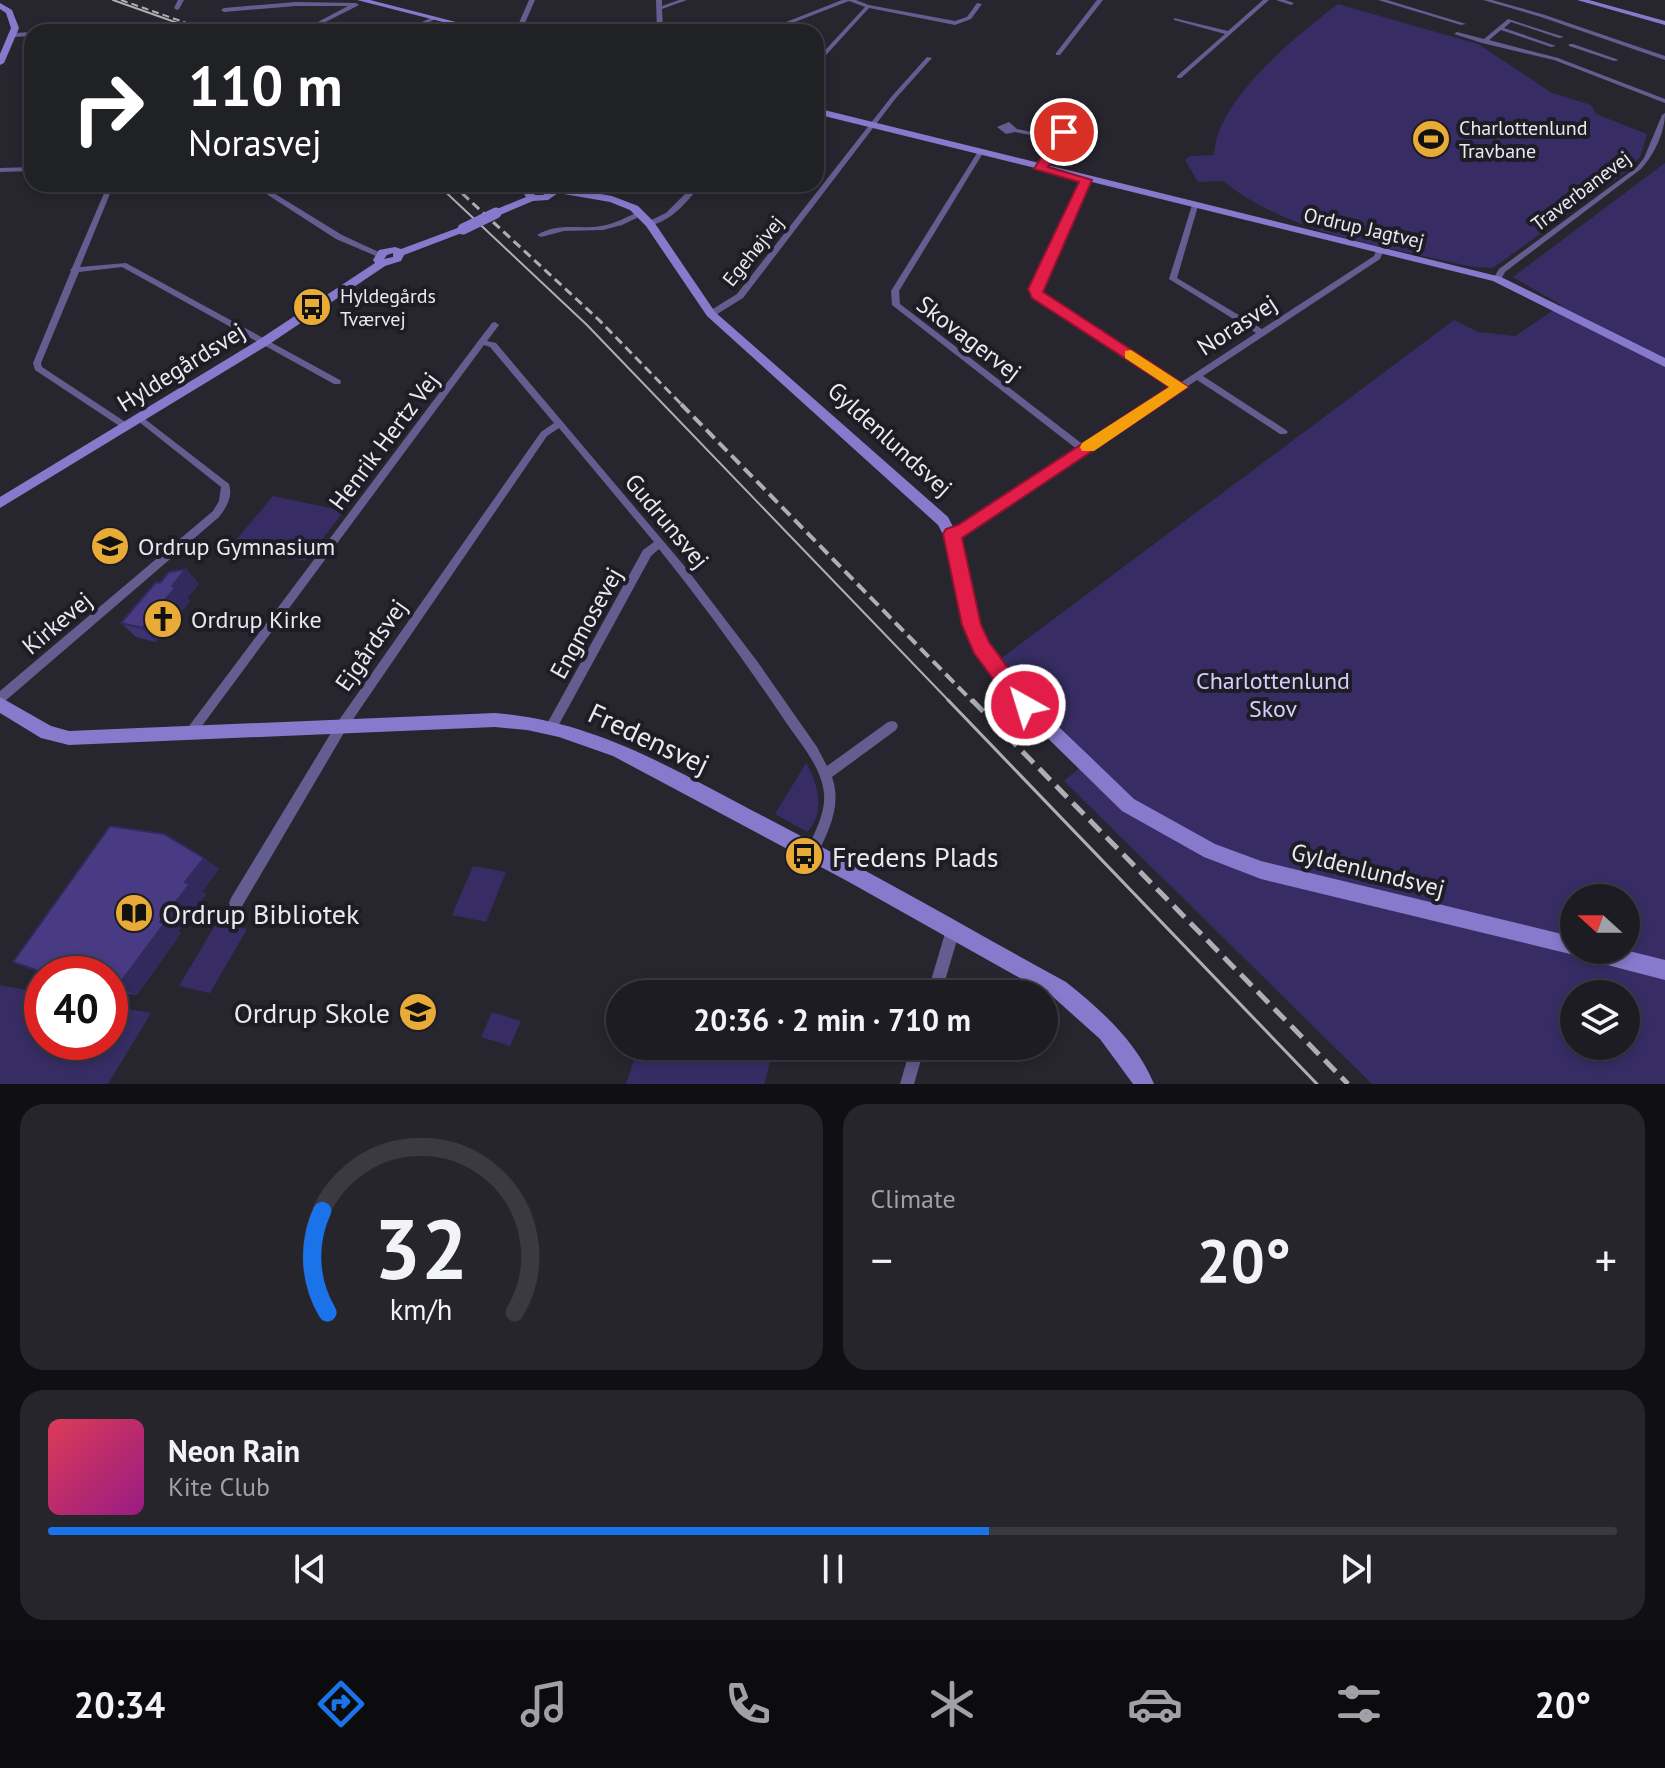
<!DOCTYPE html>
<html lang="en">
<head>
<meta charset="utf-8">
<style>
  body { margin:0; font-family:"PT Sans",sans-serif; background:#25252b; color:#f1f3f6; height:100vh; display:flex; flex-direction:column; font-size:30px; white-space:nowrap }
  * { box-sizing:border-box; margin:0 }
  p { font-size:26px; color:#a0a1a6 }
  .icon { flex:none; width:44px; height:44px; fill:none; stroke:currentColor; stroke-width:2; stroke-linecap:round; stroke-linejoin:round }
  .map { position:relative; height:1084px; overflow:hidden }
  .details { display:flex; flex-direction:column; gap:20px; padding:20px; background:#100f13; flex:1 }
  .details>* { flex:none }
  .banner { position:absolute; left:24px; top:24px; width:800px; height:168px; border-radius:24px; box-shadow:0 4px 12px #0003,0 0 0 2px #3b3a41; background:#202124; color:#fff; overflow:hidden }
  .needle { width:52px; rotate:291deg }
  .controls { position:absolute; left:1560px; top:884px; display:grid; gap:16px }
  .controls a { display:grid; place-items:center; width:80px; height:80px; border-radius:50%; background:#1d1c23; box-shadow:0 4px 12px #0003,0 0 0 2px #3b3a41; font-size:40px }
  .speed { position:absolute; left:24px; top:956px; display:flex; gap:16px; font-size:40px; font-weight:700; text-align:center }
  .speed>* { display:grid; place-content:center; width:104px; height:104px; border-radius:50%; background:#1d1c23; box-shadow:0 4px 12px #0003,0 0 0 2px #3b3a41; line-height:1 }
  .speed .limit { border:12px solid #d22; background:#fff; color:#111 }
  .pin { position:absolute; display:grid; place-items:center; width:68px; height:68px; color:#fff; margin:-34px; border:4px solid #fff; border-radius:50%; box-shadow:0 2px 8px #0007 }
  .me { position:absolute; width:88px; margin:-44px; rotate:321deg; stroke-linejoin:round; filter:drop-shadow(0 0 6px #0008) }
  .turn { display:flex; align-items:center; gap:28px; height:168px; padding:0 32px; font-size:36px }
  .turn .icon { width:104px; height:104px; stroke-width:2.5 }
  .turn b { display:block; font-size:56px; line-height:68px }
  .big { font-size:60px; font-weight:600; line-height:1.1 }
  .details .card { flex:1; display:flex; flex-direction:column; justify-content:center; gap:12px; min-width:0; padding:0 28px; border-radius:24px; background:#25252b }
  .details .dial { align-items:center; gap:0 }
  .dial svg { height:208px; overflow:visible; fill:none; stroke:#3b3a41; stroke-width:7; stroke-linecap:round; text-anchor:middle }
  .dial text { fill:#f1f3f6; stroke:none }
  .song { display:flex; align-items:center; gap:24px }
  .cover { width:96px; height:96px; border-radius:12px; background:linear-gradient(135deg,hsl(350 70% 55%),hsl(310 70% 35%)) }
  .played { height:8px; border-radius:4px; background:linear-gradient(90deg,#1a73e8 60%,#3b3a41 60%) }
  .keys { display:flex; justify-content:space-around; direction:ltr }
  .heat { display:flex; justify-content:space-between; align-items:center; font-size:44px; direction:ltr }
  .details .tiles { flex:1; display:grid; gap:20px; grid-template-columns:1fr 1fr }
  .card:last-child { grid-column:span 2 }
  .trip { position:absolute; left:606px; top:980px; width:452px; height:80px; border-radius:40px; background:#1d1c23; box-shadow:0 4px 12px #0003,0 0 0 2px #3b3a41; font-weight:600; line-height:80px; text-align:center }
  .tab-bar { display:flex; height:128px; justify-content:space-around; align-items:center; background:#0c0b0e; color:#a0a1a6 }
  .tab-bar .icon { width:56px; height:56px }
  .tab-bar .on { color:#1a73e8 }
  .tab-bar b { font-size:36px; color:#f1f3f6 }
  .map>svg:first-child { display:block }
  .green { fill:#372d64; fill-rule:evenodd }
  .lines { fill:none; stroke-linecap:round; stroke-linejoin:round }
  .street { fill:#645d90; fill-rule:evenodd }
  .secondary { fill:#877acc; fill-rule:evenodd }
  .tram-far1 { stroke:#aeaeb5; stroke-width:2 }
  .tram { stroke:#aeaeb5; stroke-width:3 }
  .rail-far3 { stroke:#aeaeb5; stroke-width:2; stroke-dasharray:7 4; stroke-linecap:butt }
  .rail-far2 { stroke:#aeaeb5; stroke-width:3; stroke-dasharray:9 5; stroke-linecap:butt }
  .rail-far1 { stroke:#aeaeb5; stroke-width:4; stroke-dasharray:12 6; stroke-linecap:butt }
  .rail { stroke:#aeaeb5; stroke-width:5; stroke-dasharray:16 8; stroke-linecap:butt }
  .secondary-bridge { stroke:#877acc; stroke-width:11 }
  .wall { fill:#3e3271 }
  .shaded-wall { fill:#32295c }
  .building { fill:#483a83; stroke:#32295c; stroke-width:2 }
  .route { fill:#e11d48; stroke:#92132f; stroke-width:2 }
  .slow { fill:#f59e0b }
  .labels { text-anchor:middle; dominant-baseline:central; stroke-width:8; stroke-linejoin:round; paint-order:stroke }
  .far-poi-label { font-size:20px; fill:#e9e9ef; stroke:#1e1d26; text-anchor:start }
  .far-street-label { font-size:20px; fill:#e9e9ef; stroke:#1e1d26 }
  .street-label { font-size:24px; fill:#e9e9ef; stroke:#1e1d26 }
  .poi-label { font-size:24px; fill:#e9e9ef; stroke:#1e1d26; text-anchor:start }
  .park-label { font-size:24px; fill:#d4d0fb; stroke:#1e1d26 }
  .near-street-label { font-size:28px; fill:#e9e9ef; stroke:#1e1d26 }
  .near-poi-label { font-size:28px; fill:#e9e9ef; stroke:#1e1d26; text-anchor:start }
</style>
</head>
<body>
<div class="map">
<svg width="1665" height="1084" viewBox="0 0 1665 1084">
  <rect width="100%" height="100%" fill="#27262f"/>
  <g class="green">
    <path d="M1338 4 1478 44 1552 93 1591 105 1596 114 1647 134 1640 157 1624 173 1493 268 1473 267C1390 247 1291 236 1223 181L1198 182 1185 160 1190 156 1214 155C1216 100 1297 35 1338 4Z"/>
    <path d="M1665 163V1084H1372L1064 781 1090 759 999 660 1454 320 1478 332 1515 336 1561 305 1513 277ZM1574 898H1626V950H1574ZM1574 994H1626V1046H1574Z"/>
    <polygon points="273,496 344,511 305,561 232,545"/>
    <path d="M806 763C818 783 826 813 807 832L775 814Z"/>
    <polygon points="473,866 506,872 486,922 452,915"/>
    <polygon points="217,922 247,929 210,993 179,986"/>
    <polygon points="0,985 42,993 42,1042 110,1042 110,1006 151,1013 108,1084 0,1084"/>
    <polygon points="492,1012 521,1021 510,1046 481,1037"/>
    <polygon points="639,1046 772,1046 774,1047 764,1084 626,1084"/>
  </g>
  <g class="lines">
    <g class="street">
      <polygon points="178,0 184,0 179,9 177,10 174,8"/>
      <polygon points="529,0 535,0 521,32 515,32"/>
      <polygon points="656,0 662,0 662,6 679,0 687,0 662,9 663,32 657,32"/>
      <polygon points="842,0 856,0 869,5 955,21 967,17 977,3 982,4 971,19 955,25 869,8 816,66 816,60 865,7 849,1 769,32 761,32"/>
      <polygon points="1097,0 1103,0 1060,55 1056,55 1056,53"/>
      <polygon points="1263,0 1269,0 1181,78 1177,78 1177,76 1225,34 1174,20 1174,18 1228,31"/>
      <polygon points="1276,0 1285,0 1294,3 1291,5"/>
      <polygon points="1378,0 1387,0 1466,24 1461,25"/>
      <polygon points="1483,0 1492,0 1545,15 1665,56 1665,60 1541,17"/>
      <polygon points="296,2 356,3 359,5 306,32 299,32 348,6 296,6 224,12 221,10 224,8"/>
      <polygon points="433,17 438,18 408,32 400,32"/>
      <polygon points="1508,19 1564,37 1559,38 1511,22 1504,28 1556,46 1551,47 1501,30 1489,40 1558,58 1665,99 1665,103 1554,60 1482,43 1454,34 1457,32 1484,39"/>
      <polygon points="32,32 32,36 14,37 11,35 14,33"/>
      <polygon points="1569,44 1573,44 1619,60 1614,61 1569,46"/>
      <polygon points="927,57 932,58 896,98 743,298 714,316 708,316 708,312 737,294 892,96"/>
      <path d="M1665 113C1665 132 1654 155 1641 169L1505 272 1500 281H1494L1493 279 1499 269 1637 167 1644 158 1662 115Z"/>
      <polygon points="1071,117 1076,118 1043,169 1040,171 1037,169 1056,140 1015,132 1006,134 997,127 1009,122 1017,129 1058,137"/>
      <polygon points="980,151 983,153 899,291 900,304 1085,446 1174,387 1033,295 1031,289 1084,179 1089,180 1039,289 1041,294 1180,383 1256,333 1169,279 1192,205 1198,206 1177,278 1262,329 1374,256 1377,248 1383,248 1384,250 1380,259 1203,376 1286,430 1288,432 1286,434 1280,434 1197,380 968,532 952,538 948,537 947,534 948,531 962,526 1078,450 892,305 891,291 977,153"/>
      <polygon points="32,167 32,171 0,172 0,168"/>
      <polygon points="108,184 114,184 80,267 126,263 340,380 341,382 340,384 334,384 122,267 79,272 41,363 42,367 130,425 131,427 130,429 124,429 35,370 33,363 71,271 70,270 72,268"/>
      <polygon points="251,184 259,184 342,235 383,254 379,256 376,256 336,239"/>
      <path d="M695 184H702C687 201 671 223 647 226V222L666 213Z"/>
      <path d="M638 212 645 214 622 225 603 230 564 231 541 237 537 235C560 222 578 230 601 226 614 224 627 217 638 212Z"/>
      <path d="M495 322 499 325 487 341 496 343 686 568 757 661 817 747 827 766 888 722 892 721 896 722 898 726 896 730 832 777C842 805 829 830 817 855L813 857 809 855 807 851C814 833 826 813 824 793 821 765 798 741 783 718 744 660 703 604 659 549L651 556 556 730 552 731 548 730 546 726 548 722 643 550 654 542 559 428 547 436 345 731 241 908 236 910 231 908 229 903 231 898 337 723 541 432 554 423 490 347 484 345 193 738 189 739 185 738 183 734 479 340 492 323Z"/>
      <path d="M141 416 229 484C233 496 227 507 219 517L4 702 0 703V691L213 511 219 501 221 487 138 421 137 419 138 417Z"/>
      <polygon points="953,923 958,925 960,930 941,994 927,994 946,930 948,925"/>
      <polygon points="911,1046 925,1046 914,1084 900,1084"/>
    </g>
    <g class="secondary">
      <polygon points="357,0 370,0 495,32 482,32"/>
      <polygon points="1577,0 1589,0 1665,21 1665,25"/>
      <polygon points="0,3 12,10 19,28 4,63 0,65 0,54 11,28 6,13 0,9"/>
      <polygon points="816,108 1501,277 1665,358 1665,367 1493,281 816,114"/>
      <path d="M533 184H553L555 186 612 196 638 206 654 222 715 312 948 517 964 548 972 603 987 644 1031 700 1134 799 1215 844 1261 861 1574 937V950H1625L1665 960V980L1588 960 1581 957 1580 953 1574 955 1261 879 1204 857 1122 811 1019 710 976 652 958 603 950 548 938 525 707 316 646 226 630 210 610 202 558 193 548 200 533 201 500 215H492V211L526 197 523 192ZM538 189H547L549 191 543 195H535L533 193Z"/>
      <path d="M463 226 467 227V231L404 255 401 261 385 266 268 345 0 508V497L260 339 375 263 373 260 379 250 395 247 401 249ZM393 253V257L384 259 387 255Z"/>
      <path d="M0 697 51 726 69 731 495 713C594 721 669 767 755 812 860 866 962 925 1066 982 1101 1010 1137 1042 1154 1084H1133L1100 1039 1052 996 849 882 613 756 559 737 527 730 495 727 69 745 41 738 0 713Z"/>
    </g>
    <g class="tram-far1">
      <polyline points="113,0 203,32"/>
      <polyline points="437,184 587,325 950,702"/>
    </g>
    <polyline class="tram" points="948,700 1317,1084"/>
    <polyline class="rail-far3" points="121,0 212,32"/>
    <polyline class="rail-far2" points="452,184 599,320 683,406"/>
    <polyline class="rail-far1" points="681,404 973,702"/>
    <polyline class="rail" points="972,700 1348,1084"/>
    <polyline class="secondary-bridge" points="463,229 496,213"/>
  </g>
  <g class="wall">
    <polygon points="186,569 199,584 187,598 190,601 156,642 136,637 121,623 160,583"/>
    <polygon points="204,858 219,869 202,892 206,894 178,932 181,933 137,995 110,992 110,974 44,974 13,962"/>
  </g>
  <g class="shaded-wall">
    <polygon points="186,569 199,584 187,598 190,601 156,642 142,628 172,586"/>
    <polygon points="204,858 219,869 202,892 206,894 178,932 181,933 137,995 117,987 160,922 185,882"/>
  </g>
  <g class="building">
    <polygon points="186,569 172,586 176,587 142,628 121,623 156,582 160,583 169,572"/>
    <polygon points="110,826 164,834 204,858 185,882 190,884 160,922 164,924 117,987 110,986 110,974 47,974 13,962"/>
  </g>
  <polygon class="route" points="1064,129 1069,132 1048,167 1092,180 1043,292 1188,387 962,538 981,625 989,642 1035,705 1032,711 1025,714 1017,711 974,653 962,625 943,534 946,529 958,525 1169,387 1032,298 1028,289 1079,182 1034,169 1059,130"/>
  <polygon class="slow" points="1131,350 1188,387 1094,451 1082,451 1080,447 1082,443 1169,387 1125,358 1125,351"/>
  <defs>
    <g id="stadium-disc" transform="scale(2)"><circle r="9.5" fill="#e8ab37" stroke="#1e1d26"/><path d="M0-5a6.5 5 0 1 0 0 10a6.5 5 0 1 0 0-10ZM-3.5-1.8h7v3.6h-7Z" fill="#111"/></g>
    <g id="bus-disc" transform="scale(2)"><circle r="9.5" fill="#e8ab37" stroke="#1e1d26"/><path d="M-5-6H5V4H4V6H2V4H-2V6H-4V4H-5ZM-3.5-4V0h7V-4ZM-3.5 1.2v1.5H-2V1.2ZM2 1.2v1.5H3.5V1.2Z" fill="#111"/></g>
    <g id="school-disc" transform="scale(2)"><circle r="9.5" fill="#e8ab37" stroke="#1e1d26"/><path d="M0-5L7-2L0 1L-7-2ZM-4 1L0 2.5L4 1V4Q0 6-4 4Z" fill="#111"/></g>
    <g id="church-disc" transform="scale(2)"><circle r="9.5" fill="#e8ab37" stroke="#1e1d26"/><path d="M-1.2-6h2.4v3.5h3.3v2.4h-3.3V6h-2.4V-.1h-3.3v-2.4h3.3Z" fill="#111"/></g>
    <g id="library-disc" transform="scale(2)"><circle r="9.5" fill="#e8ab37" stroke="#1e1d26"/><path d="M-6-4Q-3-5.5-.7-3.5V5Q-3 3-6 4ZM6-4Q3-5.5 .7-3.5V5Q3 3 6 4Z" fill="#111"/></g>
  </defs>
  <g fill-rule="evenodd">
    <use href="#stadium-disc" x="1431" y="139"/>
    <use href="#bus-disc" x="312" y="307"/>
    <use href="#school-disc" x="110" y="546"/>
    <use href="#church-disc" x="163" y="619"/>
    <use href="#bus-disc" x="804" y="856"/>
    <use href="#library-disc" x="134" y="913"/>
    <use href="#school-disc" x="418" y="1012"/>
  </g>
  <g class="labels">
    <g class="far-poi-label">
      <text x="1459" y="128">Charlottenlund<tspan x="1459" dy="23">Travbane</tspan></text>
      <text x="340" y="296">Hyldegårds<tspan x="340" dy="23">Tværvej</tspan></text>
    </g>
    <g class="far-street-label">
      <text transform="translate(1581 191) rotate(-37)">Traverbanevej</text>
      <text transform="translate(1364 228) rotate(13)">Ordrup Jagtvej</text>
      <text transform="translate(753 251) rotate(-51)">Egehøjvej</text>
    </g>
    <g class="street-label">
      <text transform="translate(1237 325) rotate(-33)">Norasvej</text>
      <text transform="translate(969 338) rotate(37)">Skovagervej</text>
      <text transform="translate(181 367) rotate(-32)">Hyldegårdsvej</text>
      <text transform="translate(890 439) rotate(42)">Gyldenlundsvej</text>
      <text transform="translate(384 441) rotate(-53)">Henrik Hertz Vej</text>
      <text transform="translate(667 521) rotate(50)">Gudrunsvej</text>
      <text transform="translate(57 623) rotate(-40)">Kirkevej</text>
      <text transform="translate(586 623) rotate(-61)">Engmosevej</text>
      <text transform="translate(371 645) rotate(-55)">Ejgårdsvej</text>
      <text transform="translate(1368 870) rotate(14)">Gyldenlundsvej</text>
    </g>
    <g class="poi-label">
      <text x="138" y="546">Ordrup Gymnasium</text>
      <text x="191" y="619">Ordrup Kirke</text>
    </g>
    <g class="park-label">
      <text x="1273" y="680">Charlottenlund<tspan x="1273" dy="28">Skov</tspan></text>
    </g>
    <g class="near-street-label">
      <text transform="translate(649 738) rotate(25)">Fredensvej</text>
    </g>
    <g class="near-poi-label">
      <text x="832" y="856">Fredens Plads</text>
      <text x="162" y="913">Ordrup Bibliotek</text>
      <text x="390" y="1012" text-anchor="end">Ordrup Skole</text>
    </g>
  </g>
</svg>
<div class="controls">
<a><svg class="needle" viewBox="-14 -14 28 28"><path d="M0-13l5 13h-10z" fill="#e53935"/><path d="M0 13l5-13h-10z" fill="#a0a1a6"/></svg></a>
<a><svg class="icon" aria-label="layers" viewBox="0 0 24 24"><path d="M12 4l9 5-9 5-9-5zM3 14l9 5 9-5"/></svg></a>
</div>
<div class="speed"><div class="limit">40</div></div>
<div class="pin" style="left:1064px;top:132px;background:#d93025"><svg class="icon" aria-label="arrive" viewBox="0 0 24 24"><path d="M6 21V4h12l-3 4 3 4H6"/></svg></div>
<svg class="me" style="left:1025px;top:705px" viewBox="-20 -20 40 40"><circle r="17" fill="#e11d48" stroke="#fff" stroke-width="3"/><path d="M0-11L8 9 0 5-8 9z" fill="#fff"/></svg>
<div class="trip">20:36 · 2 min · 710 m</div>
<div class="banner">
<div class="turn"><svg class="icon" aria-label="right" viewBox="0 0 24 24"><path d="M7 20v-9h11M14 6l5 5-5 5"/></svg><div><b>110 m</b>Norasvej</div></div>
</div>
</div>
<section class="details">
<div class="tiles">
<div class="card dial"><svg viewBox="0 0 100 80">
<path d="M14 69A42 42 0 1 1 86 69"/>
<path d="M14 69A42 42 0 0 1 12 30" stroke="#1a73e8"/>
<text x="50" y="56" font-size="32" font-weight="700">32</text>
<text x="50" y="72" font-size="11">km/h</text>
</svg></div>
<div class="card"><p>Climate</p>
<div class="heat"><a>−</a><b class="big">20°</b><a>+</a></div>
</div>
<div class="card">
<div class="song"><i class="cover"></i><div><b>Neon Rain</b><p>Kite Club</p></div></div>
<div class="played"></div>
<div class="keys"><svg class="icon" aria-label="previous" viewBox="0 0 24 24"><path d="M18 5L8 12l10 7zM5 5v14"/></svg><svg class="icon" aria-label="pause" viewBox="0 0 24 24"><path d="M8 5v14M16 5v14"/></svg><svg class="icon" aria-label="next" viewBox="0 0 24 24"><path d="M6 5l10 7-10 7zM19 5v14"/></svg></div>
</div>
</div>
</section>
<nav class="tab-bar">
<b>20:34</b>
<svg class="icon on" aria-label="directions" viewBox="0 0 24 24"><path d="M12 3l9 9-9 9-9-9zM9 14v-3h6M13 9l2 2-2 2"/></svg>
<svg class="icon" aria-label="music" viewBox="0 0 24 24"><path d="M9 18V5l10-2v13"/><circle cx="6" cy="18" r="3"/><circle cx="16" cy="16" r="3"/></svg>
<svg class="icon" aria-label="phone" viewBox="0 0 24 24"><path d="M5 4h4l2 5-3 2q2 4 5 5l2-3 5 2v4C11 20 4 13 5 4z"/></svg>
<svg class="icon" aria-label="climate" viewBox="0 0 24 24"><path d="M12 3v18M4 7l16 10M4 17L20 7"/></svg>
<svg class="icon" aria-label="car" viewBox="0 0 24 24"><path d="M5 17H2v-5l4-1 3-4h7l3 4 3 1v5h-3M9 17h6M6 11h13"/><circle cx="7" cy="17" r="2"/><circle cx="17" cy="17" r="2"/></svg>
<svg class="icon" aria-label="filters" viewBox="0 0 24 24"><path d="M4 7h16M4 17h16"/><circle cx="9" cy="7" r="2"/><circle cx="15" cy="17" r="2"/></svg>
<b>20°</b>
</nav>
</body>
</html>
